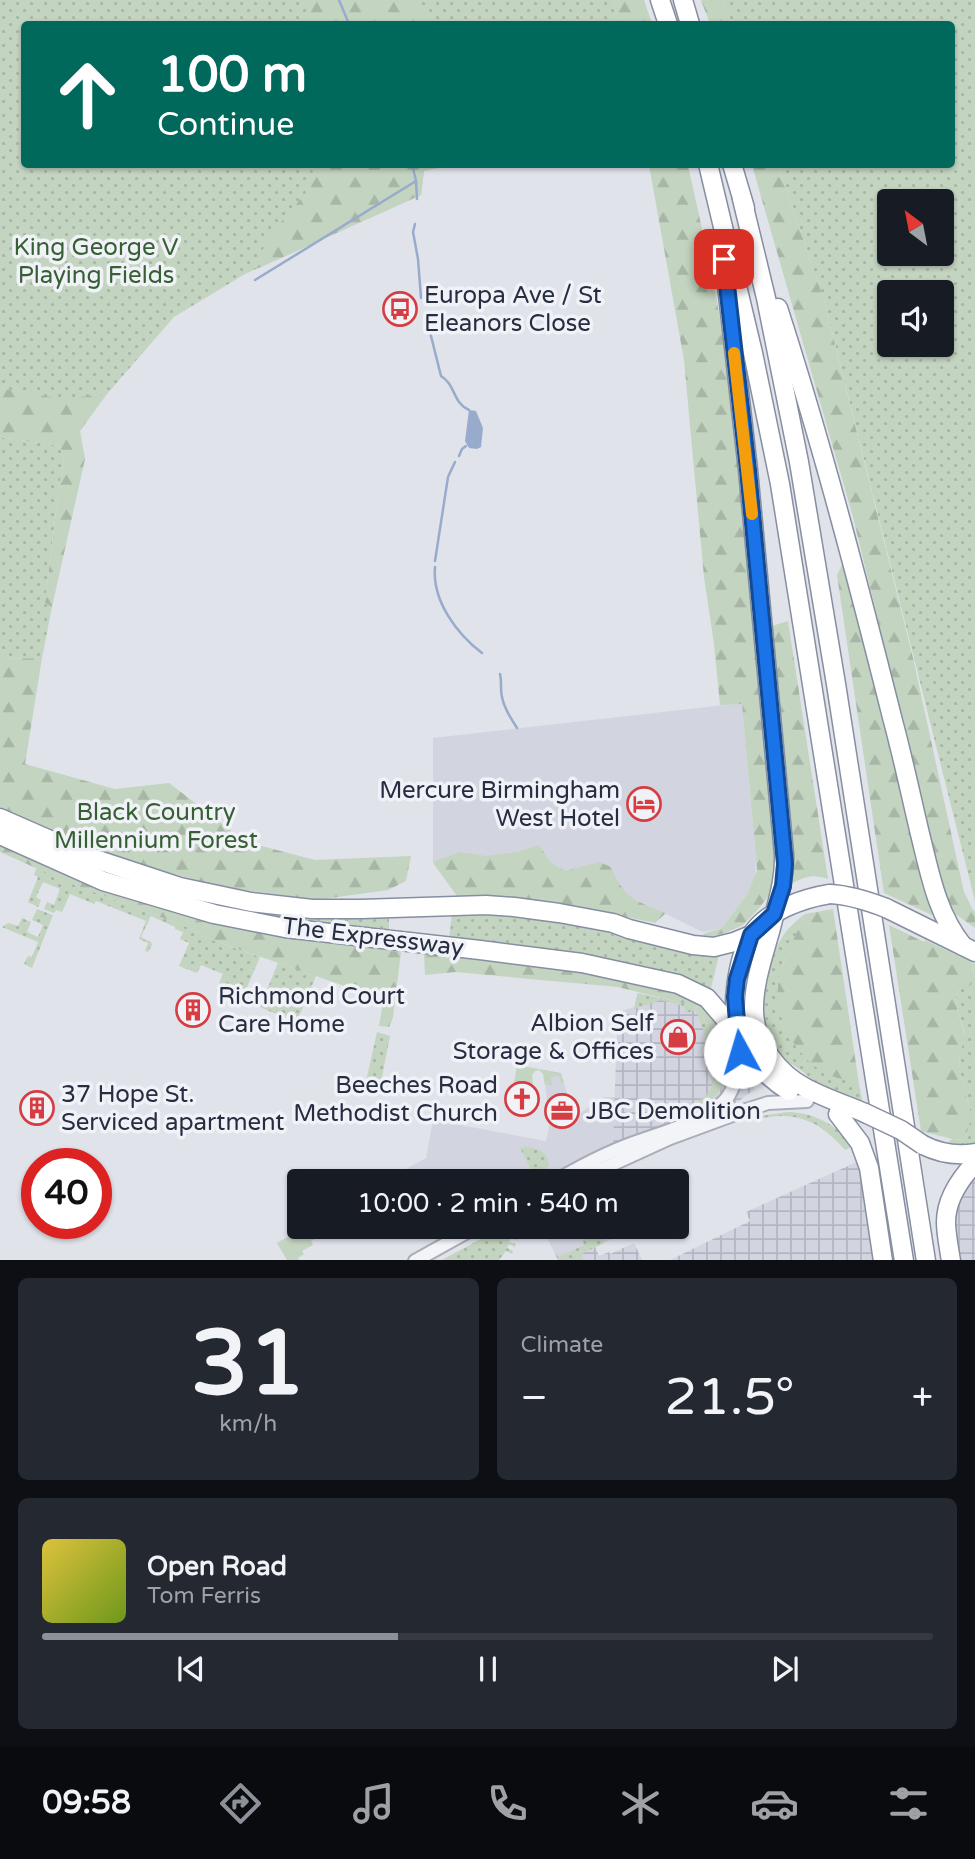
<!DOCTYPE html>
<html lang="en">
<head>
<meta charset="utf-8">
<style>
  body { margin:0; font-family:"Varela Round",sans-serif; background:#242831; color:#f1f3f6; height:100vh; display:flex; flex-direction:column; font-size:26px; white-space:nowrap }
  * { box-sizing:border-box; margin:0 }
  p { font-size:23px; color:#9ea1a6 }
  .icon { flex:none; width:38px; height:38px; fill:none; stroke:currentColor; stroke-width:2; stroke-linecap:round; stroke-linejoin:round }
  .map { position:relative; height:1260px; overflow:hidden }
  .details { display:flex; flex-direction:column; gap:18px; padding:18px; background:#0d0f14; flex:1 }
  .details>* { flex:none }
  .guide { position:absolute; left:21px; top:21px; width:934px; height:147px; border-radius:7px; box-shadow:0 2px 5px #0004; background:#00695c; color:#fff; overflow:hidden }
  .needle { width:46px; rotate:328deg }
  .controls { position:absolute; left:877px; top:189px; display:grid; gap:14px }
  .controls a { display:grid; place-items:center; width:77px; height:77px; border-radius:7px; background:#171b24; box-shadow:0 2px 5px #0004; font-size:35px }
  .speed { position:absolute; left:21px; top:1148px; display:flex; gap:14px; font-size:35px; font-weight:700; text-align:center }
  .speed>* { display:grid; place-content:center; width:91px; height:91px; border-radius:50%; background:#171b24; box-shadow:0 2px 5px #0004; line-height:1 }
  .speed .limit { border:10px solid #d22; background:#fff; color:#111 }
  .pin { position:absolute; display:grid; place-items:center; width:60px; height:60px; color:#fff; margin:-30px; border-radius:14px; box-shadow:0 4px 10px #0006 }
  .me { position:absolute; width:77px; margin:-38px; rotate:354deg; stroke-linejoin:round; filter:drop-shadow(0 0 5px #0008) }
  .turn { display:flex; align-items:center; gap:24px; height:147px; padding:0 21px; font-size:32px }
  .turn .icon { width:91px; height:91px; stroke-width:2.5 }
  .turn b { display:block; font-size:49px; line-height:60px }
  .big { font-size:52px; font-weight:600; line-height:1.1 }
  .details .tile { flex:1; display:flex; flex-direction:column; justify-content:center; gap:10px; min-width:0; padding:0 24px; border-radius:10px; background:#242831 }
  .details .dial { align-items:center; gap:0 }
  .dial b { font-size:91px; line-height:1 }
  .song { display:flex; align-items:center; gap:21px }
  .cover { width:84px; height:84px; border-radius:10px; background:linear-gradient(135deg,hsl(50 70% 55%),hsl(80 70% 35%)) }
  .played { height:7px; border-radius:4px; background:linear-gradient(90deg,#8c9099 40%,#363941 40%) }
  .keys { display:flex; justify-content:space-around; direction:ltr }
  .heat { display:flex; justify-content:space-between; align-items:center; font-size:38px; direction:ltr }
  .details .tiles { flex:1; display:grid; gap:18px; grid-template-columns:1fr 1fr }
  .tile:last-child { grid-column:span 2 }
  .trip { position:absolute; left:287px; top:1169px; width:402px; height:70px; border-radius:7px; background:#171b24; box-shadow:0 2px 5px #0004; font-weight:600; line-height:70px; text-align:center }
  .dock { display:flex; height:112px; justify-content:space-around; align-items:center; background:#090b0e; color:#9ea1a6 }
  .dock .icon { width:49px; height:49px }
  .dock .active { color:#8c9099 }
  .dock b { font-size:32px; color:#f1f3f6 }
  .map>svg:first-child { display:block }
  .built { fill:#d2d5df }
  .industrial { fill:url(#industrial-grid) }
  .grass { fill:url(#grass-dots); fill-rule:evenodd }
  .forest { fill:url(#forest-firs) }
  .garden { fill:#c3d4c0 }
  .water { fill:#99abcc }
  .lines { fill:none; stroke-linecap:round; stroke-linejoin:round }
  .stream { stroke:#99abcc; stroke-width:2.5 }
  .minor-casing { stroke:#a8adb8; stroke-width:16 }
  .highway-casing { stroke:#868ea1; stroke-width:21 }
  .minor { stroke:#f3f4f8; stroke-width:12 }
  .highway { stroke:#fff; stroke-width:18 }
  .highway-bridge-casing { stroke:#868ea1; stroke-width:21; stroke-linecap:butt }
  .highway-bridge { stroke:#fff; stroke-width:18 }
  .route-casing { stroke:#114b97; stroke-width:18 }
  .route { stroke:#1a73e8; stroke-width:12 }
  .slow { stroke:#f59e0b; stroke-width:12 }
  .labels { text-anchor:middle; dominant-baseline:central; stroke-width:7; stroke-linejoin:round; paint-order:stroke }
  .park-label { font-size:24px; fill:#375f34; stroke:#f0f2f7 }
  .poi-label { font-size:24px; fill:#272e42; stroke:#f0f2f7; text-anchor:start }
  .street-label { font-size:24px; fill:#272e42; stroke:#f0f2f7 }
</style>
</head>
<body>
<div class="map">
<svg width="975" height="1261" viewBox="0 0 975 1261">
  <defs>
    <pattern id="industrial-grid" width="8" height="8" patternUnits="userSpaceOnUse" patternTransform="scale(1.75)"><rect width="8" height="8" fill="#d2d5df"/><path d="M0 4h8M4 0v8" fill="none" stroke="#b4b7c1"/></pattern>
    <pattern id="grass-dots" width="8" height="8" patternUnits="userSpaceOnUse" patternTransform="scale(1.75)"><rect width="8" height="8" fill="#c3d4c0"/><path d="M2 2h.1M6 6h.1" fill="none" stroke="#a8b6a6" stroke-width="1.8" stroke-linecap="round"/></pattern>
    <pattern id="forest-firs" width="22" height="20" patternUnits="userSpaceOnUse" patternTransform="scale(1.75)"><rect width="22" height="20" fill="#c3d4c0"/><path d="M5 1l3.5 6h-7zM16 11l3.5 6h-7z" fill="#a8b6a6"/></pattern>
  </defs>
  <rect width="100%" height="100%" fill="#e0e3ea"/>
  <g class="built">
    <polygon points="742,703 756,860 755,876 748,893 722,928 703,932 630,897 436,861 433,863 433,738"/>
    <polygon points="543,1070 561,1073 574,1117 604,1097 615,1097 613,1140 618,1155 600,1170 605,1181 413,1181 406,1169 426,1158 433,1120 546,1141 550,1122"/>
    <polygon points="542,1227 626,1227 628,1231 582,1254 584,1260 558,1260"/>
  </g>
  <g class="industrial">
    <polygon points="638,993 690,1005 703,1016 716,1054 714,1068 741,1078 755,1089 724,1112 618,1155 613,1140 617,1033 622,1011 634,1007"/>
    <polygon points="861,1160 876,1260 668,1261 750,1221 746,1212"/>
    <polygon points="975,1163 975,1260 957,1261 953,1227 956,1209"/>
    <polygon points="634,1243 642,1260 584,1260 581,1254 595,1247 599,1256 609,1252 610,1254"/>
  </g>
  <g class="grass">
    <polygon points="0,0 613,0 619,24 24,24 24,164 452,165 424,171 421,195 245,274 174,317 107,394 61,400 0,388"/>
    <path d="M722 0H975V901L824 300 778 165 952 164V24H731ZM889 201H942V254H889ZM889 292H942V345H889Z"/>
    <polygon points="0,437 60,446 64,460 58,494 45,603 52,607 42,658 0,659"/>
    <polygon points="0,823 132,877 389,915 389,933 264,917 124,883"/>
    <polygon points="37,867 67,882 195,930 212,940 260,957 241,1001 216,991 223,974 201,965 197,973 179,966 189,943 180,939 183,932 175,929 175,927 151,916 141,937 151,942 152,945 148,952 145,951 148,943 139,939 146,921 96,901 94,904 70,894 62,912 56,910 54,913 44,909 47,902 54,905 60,889 43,882 36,897 41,900 38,907 28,902 38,877 34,875"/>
    <polygon points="37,909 53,915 32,968 24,964 28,956 32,957 38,942 2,927 8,923 18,926 22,918 31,922 27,932 38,937 43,925 32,920"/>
    <polygon points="452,912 495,912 608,928 689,953 719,955 710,992 449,940"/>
    <path d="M805 914 784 961 777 987 780 1013 824 1072 859 1084 863 1104 818 1090C812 1076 794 1064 779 1058 775 1050 770 1042 766 1034 755 1007 768 956 785 933 790 926 797 920 805 914Z"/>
    <polygon points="971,962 975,964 975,1143 960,1145 948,1143 952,1139 965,1140 970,1121 970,1109 959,1070 960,1052 965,1033 957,1009 956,994 974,973"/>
    <polygon points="278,963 316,976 298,1019 287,1014 285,1018 260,1007"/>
    <polygon points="638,993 690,1005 703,1016 716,1054 715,1064 696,1010 686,1013 684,1006 661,1000 634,1009"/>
    <polygon points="377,1032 390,1036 381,1082 374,1091 363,1095"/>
    <path d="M788 1112C816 1113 836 1125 854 1146L845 1150C816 1117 790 1109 748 1122L754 1117Z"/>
    <path d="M524 1146C537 1149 547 1150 549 1164 543 1177 531 1181 518 1181L533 1173 520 1148H524Z"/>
    <polygon points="503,1227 520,1227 520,1230 512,1230 512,1234 519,1236 518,1240 511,1238 509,1242 516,1244 515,1247 509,1244 507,1248 513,1251 512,1254 506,1251 499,1260 442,1260"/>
    <polygon points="604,1230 607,1238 602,1240 604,1243 581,1254 584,1260 558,1260 554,1251 558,1257 584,1245 583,1240"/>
  </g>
  <g class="forest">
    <polygon points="309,0 419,0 429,24 309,24"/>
    <polygon points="613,0 644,0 652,24 619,24"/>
    <polygon points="701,0 722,0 731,24 710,24"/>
    <polygon points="314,165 314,164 452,165 424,171 421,195 259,268 254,267 270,235 309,189"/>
    <polygon points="649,165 688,165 712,274 727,357 738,443 780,864 776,886 760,907 743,925 725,933 706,938 703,934 722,928 748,893 757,870 742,704 720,705 714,644 704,577 684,360"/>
    <polygon points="752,165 778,165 824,300 913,658 964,892 973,910 975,911 975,928 951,911 929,831 853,517"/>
    <polygon points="0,388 61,399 107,394 80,431 85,459 52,607 45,603 58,494 64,460 60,446 0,437"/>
    <polygon points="844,561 884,709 932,915 884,893 837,575"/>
    <path d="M788 621 828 879C814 874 806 876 793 883L772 626Z"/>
    <polygon points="42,658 25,764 115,789 169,783 246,842 315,860 411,856 406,881 388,890 316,900 217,886 112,856 0,807 0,659"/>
    <polygon points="0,842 108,888 393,944 392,951 401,952 393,1017 389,1027 379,1026 384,997 353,989 212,940 195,930 67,882 0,852"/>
    <path d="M539 845 550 862 565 871 599 862 611 867C625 900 635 900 666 913L655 923 551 901 457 896 433 863 435 861 459 852 486 856 517 852Z"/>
    <path d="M833 909 859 1084C848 1080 834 1078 823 1072 796 1056 773 1017 778 985 782 960 795 937 805 914Z"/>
    <polygon points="889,925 924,942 925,940 971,962 975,980 967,988 960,989 956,994 957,1009 966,1038 960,1052 959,1070 970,1109 970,1121 965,1140 952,1139 921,1131"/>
    <polygon points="437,949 620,977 679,990 701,1001 695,1009 690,1005 618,987 455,972 425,975 424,954 436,955"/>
  </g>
  <g class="garden">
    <path d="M700 1003C709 1012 718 1022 723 1034 731 1052 731 1077 718 1093 708 1104 688 1112 673 1114L670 1112C685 1108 702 1103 711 1089L716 1054 703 1016 695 1009Z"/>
    <polygon points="517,1065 561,1073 564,1083 561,1083 559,1076 551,1077 552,1085 545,1085 543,1074 539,1070 535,1071 532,1075 533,1086 513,1089"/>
    <polygon points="305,1227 311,1227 317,1238 311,1241 313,1245 302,1251 304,1254 298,1258 299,1260 287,1260 277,1243"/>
  </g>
  <polygon class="water" points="469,410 476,411 483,428 481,447 477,449 469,448 465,441"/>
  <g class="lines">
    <g class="stream">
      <polyline points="339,0 349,24"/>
      <polyline points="412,164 416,181 417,199"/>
      <polyline points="415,224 413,232 418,259 421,298"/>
      <polyline points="255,280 416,181"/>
      <path d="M429 328 441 376C456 385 452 402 469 410"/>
      <polyline points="459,456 462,449 466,446"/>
      <polyline points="435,561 448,477 455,462"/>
      <path d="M435 567C432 601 457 634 482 653"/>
      <path d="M500 674C502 682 500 689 502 697 504 709 511 718 517 728"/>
    </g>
    <g class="minor-casing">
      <g id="minor">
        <path d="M555 1181C576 1169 600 1156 623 1147 652 1135 713 1121 729 1095 738 1080 739 1058 741 1042"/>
        <polyline points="576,1181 670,1138 746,1110 768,1103 807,1101"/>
        <polyline points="415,1261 476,1227"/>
      </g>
    </g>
    <g class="highway-casing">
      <g id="highway">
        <polyline points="660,0 668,24"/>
        <polyline points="683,0 690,24"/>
        <polyline points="708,164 753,353 780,484 904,1261"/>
        <polyline points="732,164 745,208"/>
        <polyline points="742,199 766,298 799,462 836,684 926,1261"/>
        <path d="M726 277 748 470 784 854C785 880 777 903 771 928 764 954 753 984 754 1012 755 1044 779 1074 806 1088 825 1098 846 1105 865 1113"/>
        <path d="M778 308C822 444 858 582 893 721 903 758 911 796 920 834 930 874 937 914 963 946"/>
        <polyline points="0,818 89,857 180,887 251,902 312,909 361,909 486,905 514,907 559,913 613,923 629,929 693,945 714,947 734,942 751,935"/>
        <polyline points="0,835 103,881 214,914 285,928 480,950 582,963 678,984 707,998 738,1034"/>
        <polyline points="886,908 975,952"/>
        <path d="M789 1091C771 1080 746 1057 739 1036 730 1010 737 960 751 936 765 911 804 898 830 894"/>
        <polyline points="838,1114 860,1143 869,1168 883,1261"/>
        <path d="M923 1145C939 1153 958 1156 975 1153"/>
        <path d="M951 1261C949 1248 946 1234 946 1222 946 1200 961 1178 975 1163"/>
      </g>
    </g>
    <use href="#minor" class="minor"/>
    <use href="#highway" class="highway"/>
    <g class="highway-bridge-casing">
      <g id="highway-bridge">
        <path d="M830 894C850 895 868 901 886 908"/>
        <polyline points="865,1113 901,1130 923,1145"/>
      </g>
    </g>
    <use href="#highway-bridge" class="highway-bridge"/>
  </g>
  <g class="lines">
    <g class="route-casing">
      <polyline id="route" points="724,259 748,470 785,864 783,886 774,914 751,935 737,979 735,997 738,1034 741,1041 740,1052"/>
    </g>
    <use href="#route" class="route"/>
    <polyline class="slow" points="734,353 752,514"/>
  </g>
  <defs>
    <g id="bus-ring" transform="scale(1.75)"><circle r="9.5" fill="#f0f2f7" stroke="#d63d42" stroke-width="1.5"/><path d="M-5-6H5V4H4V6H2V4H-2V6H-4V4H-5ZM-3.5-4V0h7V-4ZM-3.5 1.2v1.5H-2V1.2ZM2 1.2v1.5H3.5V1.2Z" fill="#d63d42"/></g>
    <g id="hotel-ring" transform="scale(1.75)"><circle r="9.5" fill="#f0f2f7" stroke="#d63d42" stroke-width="1.5"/><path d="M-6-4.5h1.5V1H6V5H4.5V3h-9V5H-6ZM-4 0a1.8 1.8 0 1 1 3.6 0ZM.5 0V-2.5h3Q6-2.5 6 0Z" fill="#d63d42"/></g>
    <g id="building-ring" transform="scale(1.75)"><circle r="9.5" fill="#f0f2f7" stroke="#d63d42" stroke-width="1.5"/><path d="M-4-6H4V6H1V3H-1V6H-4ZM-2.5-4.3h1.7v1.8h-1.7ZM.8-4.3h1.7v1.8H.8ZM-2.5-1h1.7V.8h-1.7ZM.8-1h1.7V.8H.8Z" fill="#d63d42"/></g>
    <g id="shop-ring" transform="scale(1.75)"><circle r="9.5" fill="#f0f2f7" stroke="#d63d42" stroke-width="1.5"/><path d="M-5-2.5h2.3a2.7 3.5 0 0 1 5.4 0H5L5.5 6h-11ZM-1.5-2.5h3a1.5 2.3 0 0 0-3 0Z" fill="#d63d42"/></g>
    <g id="church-ring" transform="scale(1.75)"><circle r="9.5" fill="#f0f2f7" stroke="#d63d42" stroke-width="1.5"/><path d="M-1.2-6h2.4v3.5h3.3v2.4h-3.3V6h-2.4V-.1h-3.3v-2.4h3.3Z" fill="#d63d42"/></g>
    <g id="office-ring" transform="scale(1.75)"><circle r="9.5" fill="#f0f2f7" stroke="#d63d42" stroke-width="1.5"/><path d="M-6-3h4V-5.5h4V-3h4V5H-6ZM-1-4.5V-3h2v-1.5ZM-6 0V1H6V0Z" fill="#d63d42"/></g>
  </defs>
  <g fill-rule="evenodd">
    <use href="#bus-ring" x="400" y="309"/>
    <use href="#hotel-ring" x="644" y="804"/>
    <use href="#building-ring" x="193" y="1010"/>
    <use href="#shop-ring" x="678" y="1037"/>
    <use href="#church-ring" x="522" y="1099"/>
    <use href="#building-ring" x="37" y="1108"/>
    <use href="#office-ring" x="562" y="1111"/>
  </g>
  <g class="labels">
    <g class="park-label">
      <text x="96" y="247">King George V<tspan x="96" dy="28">Playing Fields</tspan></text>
      <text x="156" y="812">Black Country<tspan x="156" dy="28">Millennium Forest</tspan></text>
    </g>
    <g class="poi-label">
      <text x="424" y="295">Europa Ave / St<tspan x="424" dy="28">Eleanors Close</tspan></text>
      <text x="620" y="790" text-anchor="end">Mercure Birmingham<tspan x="620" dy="28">West Hotel</tspan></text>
      <text x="218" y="996">Richmond Court<tspan x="218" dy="28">Care Home</tspan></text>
      <text x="654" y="1023" text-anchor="end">Albion Self<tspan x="654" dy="28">Storage &amp; Offices</tspan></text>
      <text x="498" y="1085" text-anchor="end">Beeches Road<tspan x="498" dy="28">Methodist Church</tspan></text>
      <text x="61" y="1094">37 Hope St.<tspan x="61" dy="28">Serviced apartment</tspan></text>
      <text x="586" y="1111">JBC Demolition</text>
    </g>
    <g class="street-label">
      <text transform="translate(373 937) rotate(7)">The Expressway</text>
    </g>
  </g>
</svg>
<div class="controls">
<a><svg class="needle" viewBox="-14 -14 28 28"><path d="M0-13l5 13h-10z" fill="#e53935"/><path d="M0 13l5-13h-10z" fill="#9ea1a6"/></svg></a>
<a><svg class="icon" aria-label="sound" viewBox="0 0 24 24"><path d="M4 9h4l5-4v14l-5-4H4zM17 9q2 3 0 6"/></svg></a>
</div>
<div class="speed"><div class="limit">40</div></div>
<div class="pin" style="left:724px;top:259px;background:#d93025"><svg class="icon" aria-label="arrive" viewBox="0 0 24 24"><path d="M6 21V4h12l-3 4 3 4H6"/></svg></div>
<svg class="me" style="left:740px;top:1052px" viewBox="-20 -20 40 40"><circle r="19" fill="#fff"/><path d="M0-13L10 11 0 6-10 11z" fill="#1a73e8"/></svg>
<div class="trip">10:00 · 2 min · 540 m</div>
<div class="guide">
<div class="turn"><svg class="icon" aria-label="ahead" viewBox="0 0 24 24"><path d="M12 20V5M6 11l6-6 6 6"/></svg><div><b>100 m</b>Continue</div></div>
</div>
</div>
<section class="details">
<div class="tiles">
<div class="tile dial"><b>31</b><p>km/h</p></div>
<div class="tile"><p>Climate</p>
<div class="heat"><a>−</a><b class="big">21.5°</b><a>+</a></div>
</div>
<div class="tile">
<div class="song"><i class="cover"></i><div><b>Open Road</b><p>Tom Ferris</p></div></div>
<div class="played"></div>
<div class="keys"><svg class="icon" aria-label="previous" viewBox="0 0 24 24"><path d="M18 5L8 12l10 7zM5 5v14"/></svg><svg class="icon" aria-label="pause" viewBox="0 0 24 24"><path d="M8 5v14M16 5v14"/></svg><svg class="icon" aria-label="next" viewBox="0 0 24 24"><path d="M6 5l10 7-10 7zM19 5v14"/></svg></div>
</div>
</div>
</section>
<nav class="dock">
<b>09:58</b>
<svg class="icon active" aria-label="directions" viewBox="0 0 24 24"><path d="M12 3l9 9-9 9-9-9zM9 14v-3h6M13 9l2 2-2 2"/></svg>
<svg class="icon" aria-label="music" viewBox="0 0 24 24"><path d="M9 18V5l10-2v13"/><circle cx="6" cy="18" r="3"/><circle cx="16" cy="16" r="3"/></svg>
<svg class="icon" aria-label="phone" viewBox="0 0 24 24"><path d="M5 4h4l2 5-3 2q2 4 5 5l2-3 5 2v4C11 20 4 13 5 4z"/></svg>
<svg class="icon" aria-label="climate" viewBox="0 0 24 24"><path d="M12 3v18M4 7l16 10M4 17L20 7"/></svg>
<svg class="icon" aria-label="car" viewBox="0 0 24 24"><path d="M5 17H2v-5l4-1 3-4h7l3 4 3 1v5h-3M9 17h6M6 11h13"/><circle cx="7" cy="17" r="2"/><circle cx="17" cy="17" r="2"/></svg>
<svg class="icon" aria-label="filters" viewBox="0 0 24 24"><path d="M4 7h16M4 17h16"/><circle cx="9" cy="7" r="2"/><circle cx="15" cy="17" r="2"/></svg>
</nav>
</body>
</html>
